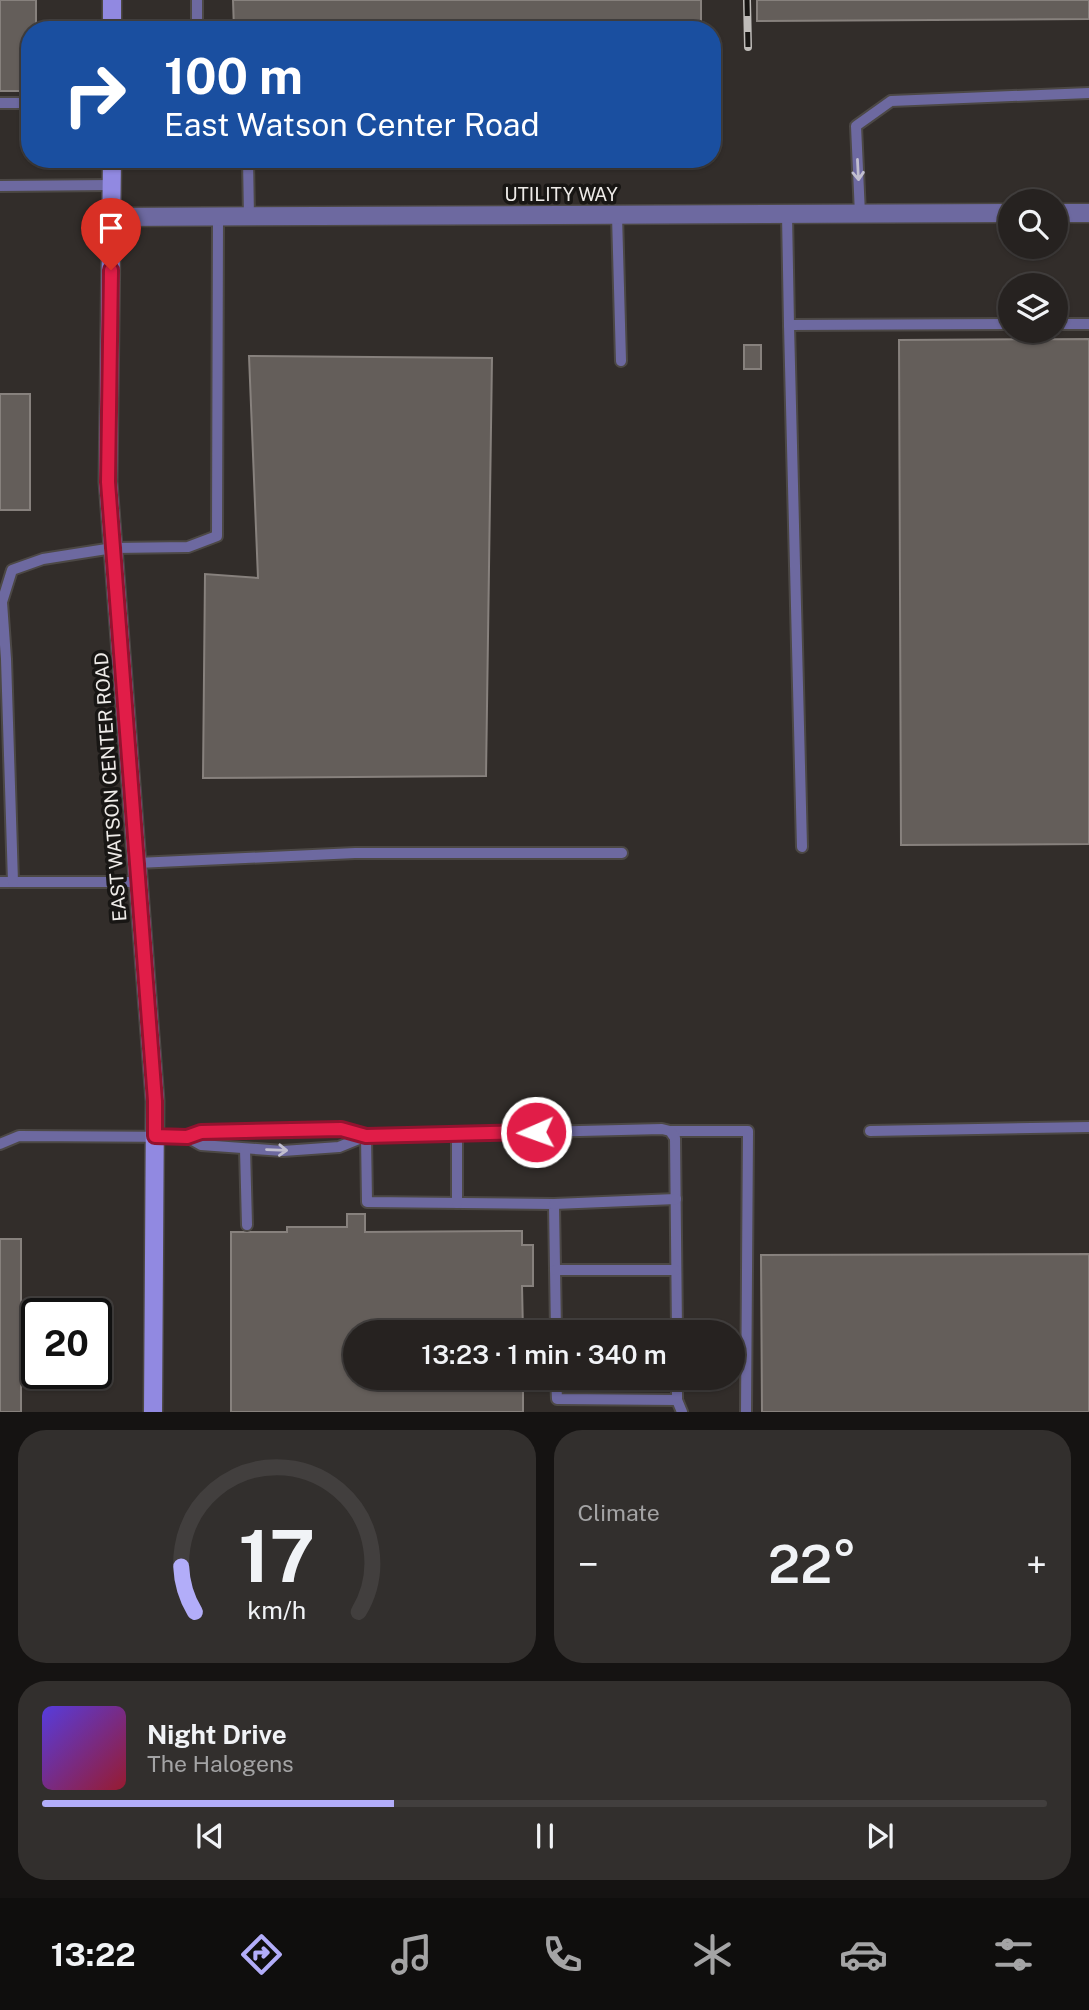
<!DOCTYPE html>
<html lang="en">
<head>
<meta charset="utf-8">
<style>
  body { margin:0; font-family:"Public Sans",sans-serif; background:#322f2d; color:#f1f3f6; height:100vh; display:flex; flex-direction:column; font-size:26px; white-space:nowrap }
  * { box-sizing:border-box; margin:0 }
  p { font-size:23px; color:#a4a4a5 }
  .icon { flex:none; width:38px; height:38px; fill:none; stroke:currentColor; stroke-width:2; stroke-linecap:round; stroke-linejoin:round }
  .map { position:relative; height:1412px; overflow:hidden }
  .drawer { display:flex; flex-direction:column; gap:18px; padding:18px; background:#151312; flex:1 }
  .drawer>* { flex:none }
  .guide { position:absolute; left:21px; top:21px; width:700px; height:147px; border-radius:28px; box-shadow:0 2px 5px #0004,0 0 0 2px #423f3e; background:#1a4fa0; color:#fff; overflow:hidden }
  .buttons { position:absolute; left:998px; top:189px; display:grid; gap:14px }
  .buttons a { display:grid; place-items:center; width:70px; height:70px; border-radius:50%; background:#262220; box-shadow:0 2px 5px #0004,0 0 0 2px #423f3e; font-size:35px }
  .speed { position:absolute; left:21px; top:1298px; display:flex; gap:14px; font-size:35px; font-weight:700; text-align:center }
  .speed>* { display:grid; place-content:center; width:91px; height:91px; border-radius:50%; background:#262220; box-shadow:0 2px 5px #0004,0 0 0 2px #423f3e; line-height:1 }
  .speed .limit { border:4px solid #111; border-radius:10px; background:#fff; color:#111 }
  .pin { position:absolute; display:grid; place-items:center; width:60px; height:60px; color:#fff; margin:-72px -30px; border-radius:50% 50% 50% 0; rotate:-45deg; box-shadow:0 0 7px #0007 }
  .pin .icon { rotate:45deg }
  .me { position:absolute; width:77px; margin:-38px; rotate:268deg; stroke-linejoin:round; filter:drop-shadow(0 0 5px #0008) }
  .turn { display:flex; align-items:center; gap:24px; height:147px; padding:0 28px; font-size:32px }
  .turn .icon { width:91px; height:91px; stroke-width:2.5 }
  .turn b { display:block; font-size:49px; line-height:60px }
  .big { font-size:52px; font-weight:600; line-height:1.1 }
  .drawer .widget { flex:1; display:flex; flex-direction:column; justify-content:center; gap:10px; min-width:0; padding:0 24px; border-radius:28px; background:#322f2d }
  .drawer .dial { align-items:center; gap:0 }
  .dial svg { height:182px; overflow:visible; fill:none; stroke:#423f3e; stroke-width:7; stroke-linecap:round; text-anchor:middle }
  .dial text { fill:#f1f3f6; stroke:none }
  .song { display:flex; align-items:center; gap:21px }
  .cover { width:84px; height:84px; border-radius:10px; background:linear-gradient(135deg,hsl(250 70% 55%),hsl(350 70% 35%)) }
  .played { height:7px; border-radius:4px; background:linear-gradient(90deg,#b2adf9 35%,#423f3e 35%) }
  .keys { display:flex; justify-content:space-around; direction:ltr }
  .heat { display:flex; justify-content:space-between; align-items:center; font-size:38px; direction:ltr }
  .drawer .tiles { flex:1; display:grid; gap:18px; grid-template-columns:1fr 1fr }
  .widget:last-child { grid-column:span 2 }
  .trip { position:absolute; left:343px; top:1320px; width:402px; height:70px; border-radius:35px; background:#262220; box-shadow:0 2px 5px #0004,0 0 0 2px #423f3e; font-weight:600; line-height:70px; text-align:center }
  .tabs { display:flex; height:112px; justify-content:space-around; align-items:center; background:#0f0e0d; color:#a4a4a5 }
  .tabs .icon { width:49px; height:49px }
  .tabs .current { color:#b2adf9 }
  .tabs b { font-size:32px; color:#f1f3f6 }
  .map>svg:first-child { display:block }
  .building { fill:#645e5a; stroke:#87817d; stroke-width:2 }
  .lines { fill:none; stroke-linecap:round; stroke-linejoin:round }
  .lane-casing { stroke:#4c4845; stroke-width:14 }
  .street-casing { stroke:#4c4845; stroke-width:21 }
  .secondary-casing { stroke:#4c4845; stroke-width:21 }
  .lane { stroke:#6d69a0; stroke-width:10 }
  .street { stroke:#6d69a0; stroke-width:18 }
  .secondary { stroke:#9189e1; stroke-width:18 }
  .rail-casing { stroke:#bfbcb9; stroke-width:8 }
  .rail { stroke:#181614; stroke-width:5; stroke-dasharray:16; stroke-linecap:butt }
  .oneway { stroke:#c1becf }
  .route-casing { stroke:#92132f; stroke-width:18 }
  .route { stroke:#e11d48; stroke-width:12 }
  .labels { text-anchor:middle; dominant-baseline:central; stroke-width:7; stroke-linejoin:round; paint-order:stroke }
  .street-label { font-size:19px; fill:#eeebe8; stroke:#181614 }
</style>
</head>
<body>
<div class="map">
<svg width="1089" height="1412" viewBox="0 0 1089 1412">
  <rect width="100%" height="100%" fill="#322d2a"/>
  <g class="building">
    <polygon points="0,0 36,0 36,30 30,30 30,91 0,91"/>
    <polygon points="233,0 701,0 701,30 234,30"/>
    <polygon points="757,0 1089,0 1089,19 757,21"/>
    <polygon points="1089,339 1089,844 901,845 899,340"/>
    <rect x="744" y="345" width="17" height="24"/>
    <polygon points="249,356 492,358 486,776 203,778 205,574 258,578"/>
    <rect x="0" y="394" width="30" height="116"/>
    <polygon points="347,1214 365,1214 365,1232 522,1231 522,1245 533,1245 533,1286 522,1286 523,1332 355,1332 355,1377 523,1377 523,1412 231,1412 231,1232 287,1232 287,1227 347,1227"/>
    <rect x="0" y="1239" width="21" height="173"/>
    <polygon points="1089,1254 1089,1412 762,1412 761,1255"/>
  </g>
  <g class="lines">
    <g class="lane-casing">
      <g id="lane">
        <polyline points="197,0 197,30"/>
        <polyline points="0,103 30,103"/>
        <polyline points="248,159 249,217"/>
        <polyline points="0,186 112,185"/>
        <polyline points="787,214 789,325"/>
        <polyline points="860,214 856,126 891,101 1089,93"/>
        <polyline points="617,215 621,361"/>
        <polyline points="1055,324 1089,324"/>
        <polyline points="802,847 789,325 1010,324"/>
        <polyline points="137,863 355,853 622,853"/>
        <polyline points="0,882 138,882"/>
        <polyline points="13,882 6,659 2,602 12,570 43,559 113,548 188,547 217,536 218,217"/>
        <polyline points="670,1131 748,1131 746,1412"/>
        <polyline points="870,1131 1089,1127"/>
        <polyline points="366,1136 367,1202 554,1204 556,1332"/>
        <polyline points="187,1137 201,1145 283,1151 339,1147 366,1136"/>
        <polyline points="0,1144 19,1136 187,1137 201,1132 341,1130 366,1136 662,1129 670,1131 675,1138 677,1332"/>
        <polyline points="245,1149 247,1225"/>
        <polyline points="457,1203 457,1134"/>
        <polyline points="554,1204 676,1199"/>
        <polyline points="555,1270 676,1270"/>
        <polyline points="556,1377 557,1399 677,1400"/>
        <polyline points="677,1377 677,1400 682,1412"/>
      </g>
    </g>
    <g class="street-casing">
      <g id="street">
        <polyline points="1055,213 1089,213"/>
        <polyline points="112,217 1010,213"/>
      </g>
    </g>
    <g class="secondary-casing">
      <g id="secondary">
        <polyline points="112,0 112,30"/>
        <polyline points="112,159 108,482 155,1101 153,1412"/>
      </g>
    </g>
    <use href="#lane" class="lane"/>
    <use href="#street" class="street"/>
    <use href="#secondary" class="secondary"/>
    <g class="rail-casing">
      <polyline id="rail" points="747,0 748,47"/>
    </g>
    <use href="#rail" class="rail"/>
  </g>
  <defs><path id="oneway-shaft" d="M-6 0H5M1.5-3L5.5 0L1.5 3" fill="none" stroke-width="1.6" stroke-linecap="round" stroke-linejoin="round" transform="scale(1.75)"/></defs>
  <g class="oneway">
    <use href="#oneway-shaft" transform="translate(858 170) rotate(87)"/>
    <use href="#oneway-shaft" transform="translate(277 1150) rotate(2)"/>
  </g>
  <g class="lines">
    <g class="route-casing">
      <polyline id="route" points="111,270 108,482 155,1101 155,1136 187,1137 201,1132 341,1129 366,1136 536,1132"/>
    </g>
    <use href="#route" class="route"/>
  </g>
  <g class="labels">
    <g class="street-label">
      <text x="561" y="194">UTILITY WAY</text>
      <text transform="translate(110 787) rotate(-94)">EAST WATSON CENTER ROAD</text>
    </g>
  </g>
</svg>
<div class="buttons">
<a><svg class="icon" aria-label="search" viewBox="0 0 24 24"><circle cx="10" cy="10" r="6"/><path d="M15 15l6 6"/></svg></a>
<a><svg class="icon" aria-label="layers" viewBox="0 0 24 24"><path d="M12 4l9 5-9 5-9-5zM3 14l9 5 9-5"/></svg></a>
</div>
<div class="speed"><div class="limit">20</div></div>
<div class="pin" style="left:111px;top:270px;background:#d93025"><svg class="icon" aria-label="arrive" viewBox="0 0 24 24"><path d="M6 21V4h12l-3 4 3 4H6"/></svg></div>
<svg class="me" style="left:536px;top:1132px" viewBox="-20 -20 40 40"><circle r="17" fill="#e11d48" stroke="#fff" stroke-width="3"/><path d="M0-11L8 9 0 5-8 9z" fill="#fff"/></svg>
<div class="trip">13:23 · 1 min · 340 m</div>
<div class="guide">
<div class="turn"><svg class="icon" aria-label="right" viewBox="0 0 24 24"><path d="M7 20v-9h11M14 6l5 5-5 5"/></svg><div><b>100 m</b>East Watson Center Road</div></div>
</div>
</div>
<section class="drawer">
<div class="tiles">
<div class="widget dial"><svg viewBox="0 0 100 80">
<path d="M14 69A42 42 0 1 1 86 69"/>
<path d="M14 69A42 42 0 0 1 8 49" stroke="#b2adf9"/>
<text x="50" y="56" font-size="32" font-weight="700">17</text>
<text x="50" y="72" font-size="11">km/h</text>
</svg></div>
<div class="widget"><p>Climate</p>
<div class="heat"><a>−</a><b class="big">22°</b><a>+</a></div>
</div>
<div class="widget">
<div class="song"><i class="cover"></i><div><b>Night Drive</b><p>The Halogens</p></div></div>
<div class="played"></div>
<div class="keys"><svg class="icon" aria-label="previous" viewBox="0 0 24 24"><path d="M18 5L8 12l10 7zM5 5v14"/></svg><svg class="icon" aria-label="pause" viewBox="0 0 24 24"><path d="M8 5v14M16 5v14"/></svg><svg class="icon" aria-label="next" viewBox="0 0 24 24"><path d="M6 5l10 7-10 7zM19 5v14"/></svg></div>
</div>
</div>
</section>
<nav class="tabs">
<b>13:22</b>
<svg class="icon current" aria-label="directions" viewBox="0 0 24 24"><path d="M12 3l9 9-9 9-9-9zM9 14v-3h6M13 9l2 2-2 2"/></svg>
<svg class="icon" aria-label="music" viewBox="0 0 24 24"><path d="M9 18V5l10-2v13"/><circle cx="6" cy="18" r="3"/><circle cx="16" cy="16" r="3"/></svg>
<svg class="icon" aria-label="phone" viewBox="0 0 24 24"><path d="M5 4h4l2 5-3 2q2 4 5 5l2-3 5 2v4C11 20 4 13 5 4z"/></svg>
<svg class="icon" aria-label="climate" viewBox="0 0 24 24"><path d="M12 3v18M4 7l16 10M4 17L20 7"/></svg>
<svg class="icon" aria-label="car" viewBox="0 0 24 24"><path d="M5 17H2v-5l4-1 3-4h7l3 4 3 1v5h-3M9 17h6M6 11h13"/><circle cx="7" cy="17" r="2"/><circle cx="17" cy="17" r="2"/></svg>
<svg class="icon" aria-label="filters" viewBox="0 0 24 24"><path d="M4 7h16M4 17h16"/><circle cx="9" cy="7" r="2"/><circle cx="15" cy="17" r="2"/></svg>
</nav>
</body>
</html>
